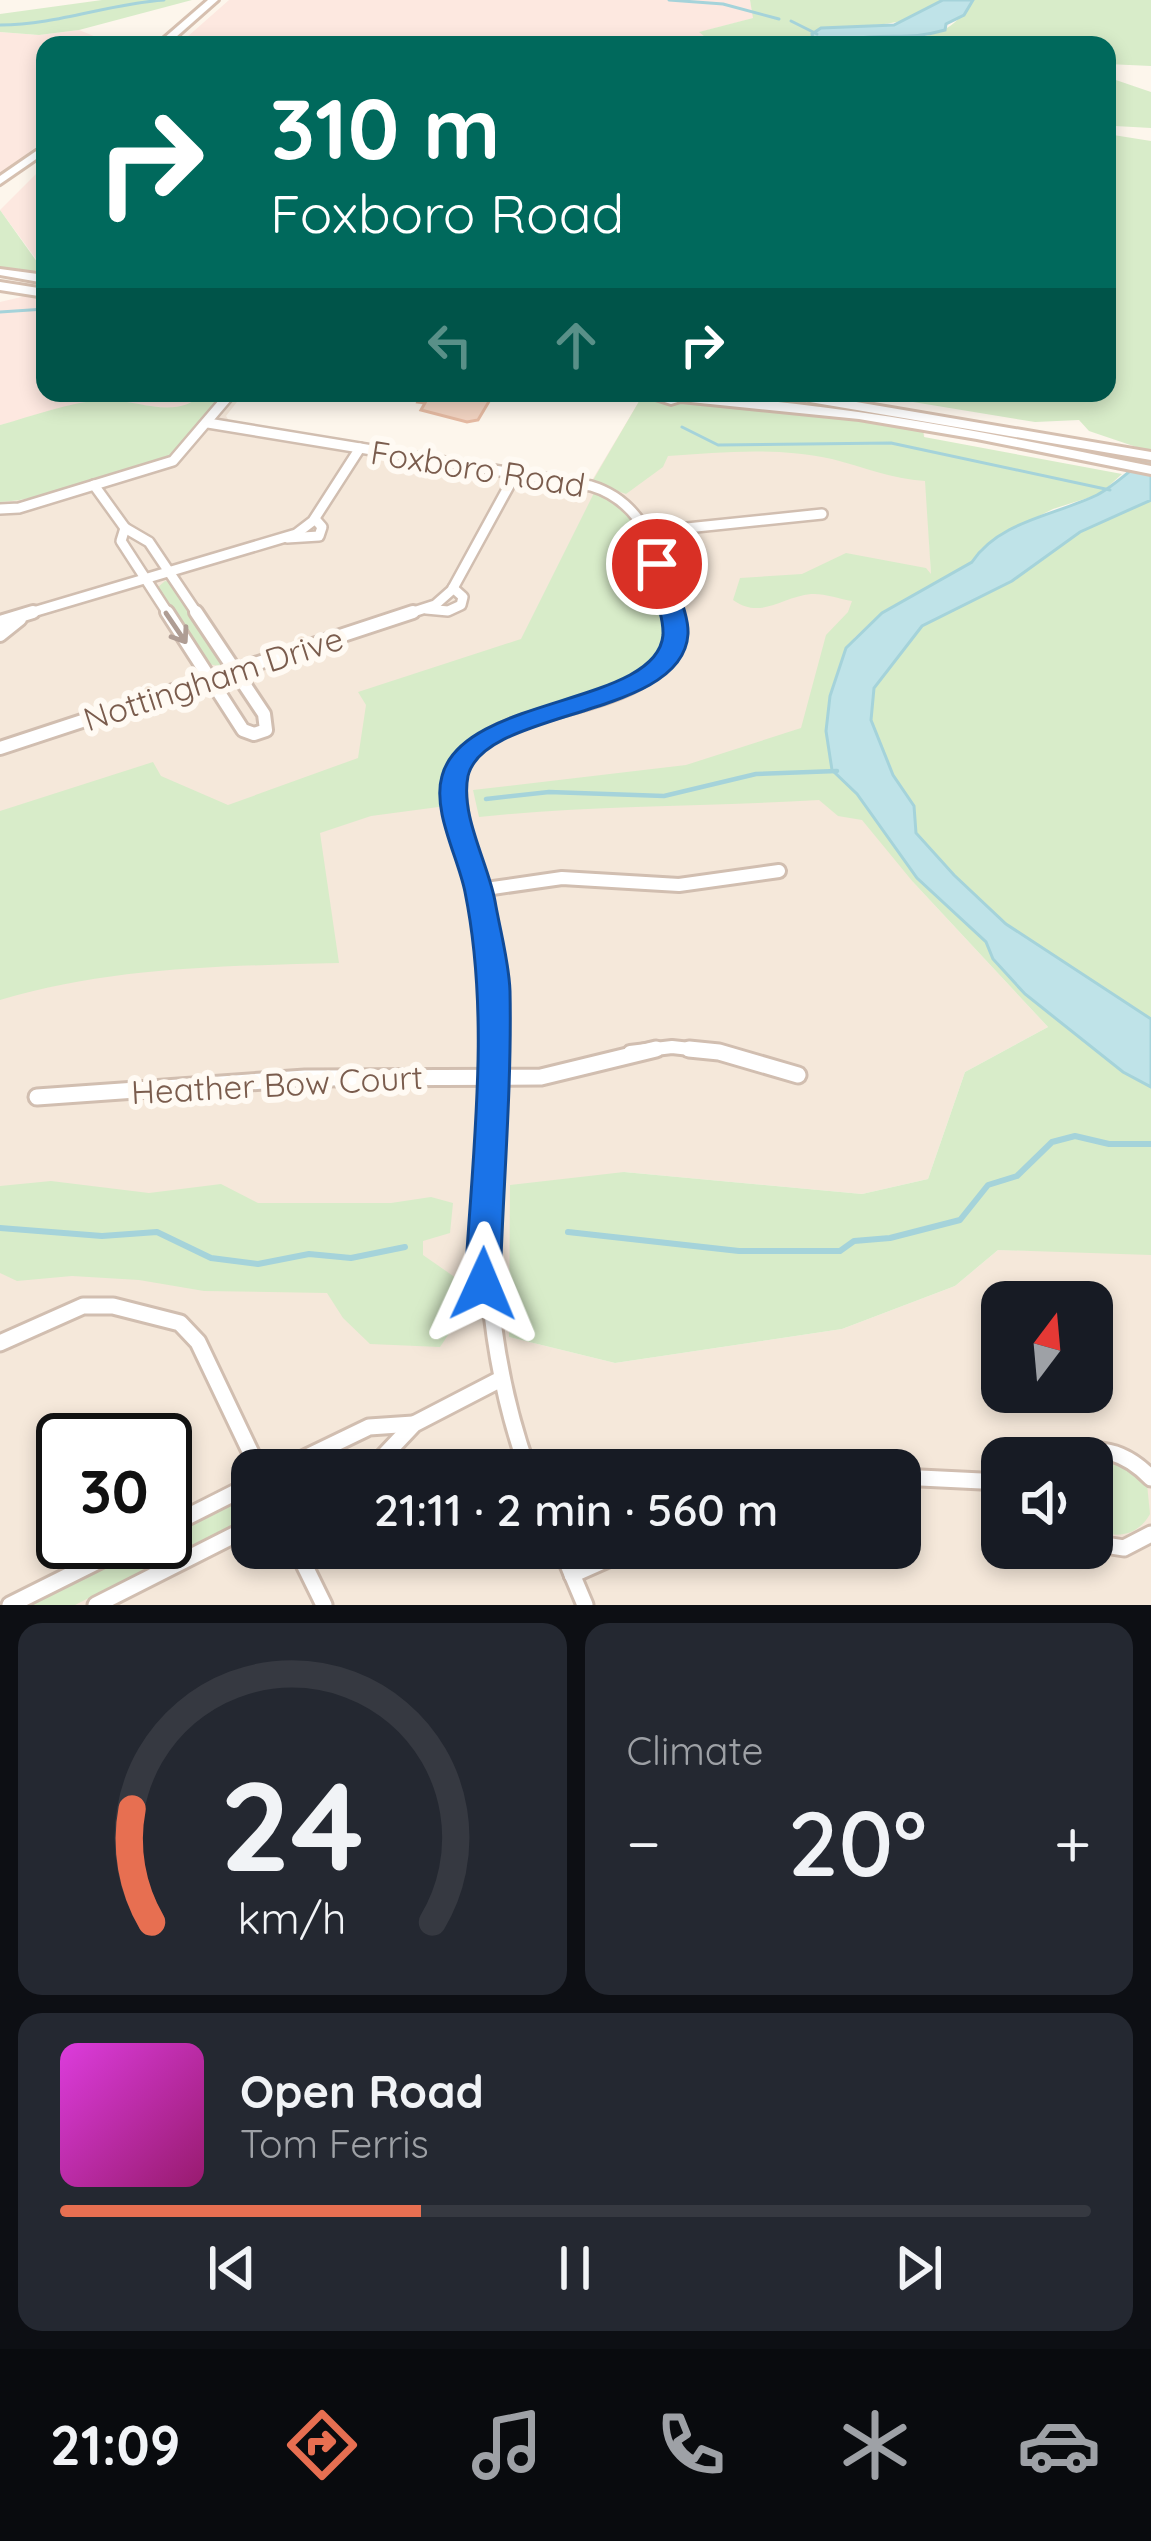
<!DOCTYPE html>
<html lang="en">
<head>
<meta charset="utf-8">
<style>
  body { margin:0; font-family:Quicksand,sans-serif; background:#242831; color:#f1f3f6; height:100vh; display:flex; flex-direction:column; font-size:45px; white-space:nowrap }
  * { box-sizing:border-box; margin:0 }
  p { font-size:39px; color:#9ea1a6 }
  .icon { flex:none; width:66px; height:66px; fill:none; stroke:currentColor; stroke-width:2; stroke-linecap:round; stroke-linejoin:round }
  .map { position:relative; height:1605px; overflow:hidden }
  .side { display:flex; flex-direction:column; gap:18px; padding:18px; background:#0d0f14; flex:1 }
  .side>* { flex:none }
  .guide { position:absolute; left:36px; top:36px; width:1080px; height:366px; border-radius:24px; box-shadow:0 6px 18px #0003; background:#00695c; color:#fff; overflow:hidden }
  .needle { width:78px; rotate:16deg }
  .tools { position:absolute; left:981px; top:1281px; display:grid; gap:24px }
  .tools a { display:grid; place-items:center; width:132px; height:132px; border-radius:24px; background:#171b24; box-shadow:0 6px 18px #0003; font-size:60px }
  .speed { position:absolute; left:36px; top:1413px; display:flex; gap:24px; font-size:60px; font-weight:700; text-align:center }
  .speed>* { display:grid; place-content:center; width:156px; height:156px; border-radius:50%; background:#171b24; box-shadow:0 6px 18px #0003; line-height:1 }
  .speed .limit { border:6px solid #111; border-radius:18px; background:#fff; color:#111 }
  .pin { position:absolute; display:grid; place-items:center; width:102px; height:102px; color:#fff; margin:-51px; border:6px solid #fff; border-radius:50%; box-shadow:0 3px 12px #0007 }
  .me { position:absolute; width:132px; margin:-66px; rotate:1deg; stroke-linejoin:round; filter:drop-shadow(0 0 9px #0008) }
  .turn { display:flex; align-items:center; gap:42px; height:252px; padding:0 36px; font-size:54px }
  .turn .icon { width:156px; height:156px; stroke-width:2.5 }
  .turn b { display:block; font-size:84px; line-height:102px }
  .lanes { display:flex; align-items:center; height:114px; padding:0 36px; background:#0003; justify-content:center; gap:60px; direction:ltr }
  .lanes .off { opacity:.35 }
  .big { font-size:90px; font-weight:600; line-height:1.1 }
  .side .widget { flex:1; display:flex; flex-direction:column; justify-content:center; gap:18px; min-width:0; padding:0 42px; border-radius:24px; background:#242831 }
  .side .dial { align-items:center; gap:0 }
  .dial svg { height:312px; overflow:visible; fill:none; stroke:#363941; stroke-width:7; stroke-linecap:round; text-anchor:middle }
  .dial text { fill:#f1f3f6; stroke:none }
  .song { display:flex; align-items:center; gap:36px }
  .cover { width:144px; height:144px; border-radius:18px; background:linear-gradient(135deg,hsl(300 70% 55%),hsl(320 70% 35%)) }
  .played { height:12px; border-radius:6px; background:linear-gradient(90deg,#e76f51 35%,#363941 35%) }
  .keys { display:flex; justify-content:space-around; direction:ltr }
  .heat { display:flex; justify-content:space-between; align-items:center; font-size:66px; direction:ltr }
  .side .tiles { flex:1; display:grid; gap:18px; grid-template-columns:1fr 1fr }
  .widget:last-child { grid-column:span 2 }
  .trip { position:absolute; left:231px; top:1449px; width:690px; height:120px; border-radius:24px; background:#171b24; box-shadow:0 6px 18px #0003; font-weight:600; line-height:120px; text-align:center }
  .tabs { display:flex; height:192px; justify-content:space-around; align-items:center; background:#090b0e; color:#9ea1a6 }
  .tabs .icon { width:84px; height:84px }
  .tabs .current { color:#e76f51 }
  .tabs b { font-size:54px; color:#f1f3f6 }
  .map>svg:first-child { display:block }
  .residential { fill:#f5e8da; fill-rule:evenodd }
  .commercial { fill:#fde8e0 }
  .green { fill:#d8ecc9 }
  .water { fill:#bfe3e8; stroke:#a5d3da; stroke-width:3 }
  .lines { fill:none; stroke-linecap:round; stroke-linejoin:round }
  .stream-far2 { stroke:#a5d3da; stroke-width:3 }
  .stream-far1 { stroke:#a5d3da; stroke-width:4.5 }
  .stream { stroke:#a5d3da; stroke-width:6 }
  .building { fill:#f3d5c3; stroke:#e6bba3; stroke-width:3 }
  .street-far2-casing { stroke:#d1beb0; stroke-width:14 }
  .street-far1-casing { stroke:#d1beb0; stroke-width:18 }
  .street-casing { stroke:#d1beb0; stroke-width:21 }
  .secondary-casing { stroke:#d6c0b0; stroke-width:6 }
  .street-far2 { stroke:#fff; stroke-width:9 }
  .street-far1 { stroke:#fff; stroke-width:12 }
  .street { stroke:#fff; stroke-width:15 }
  .secondary { fill:#fff; fill-rule:evenodd }
  .oneway { stroke:#af9d94 }
  .route { fill:#1a73e8; stroke:#114b97; stroke-width:3 }
  .labels { text-anchor:middle; dominant-baseline:central; stroke-width:12; stroke-linejoin:round; paint-order:stroke }
  .street-label { font-size:33px; fill:#7a5c4d; stroke:#fffaf3 }
</style>
</head>
<body>
<div class="map">
<svg width="1151" height="1605" viewBox="0 0 1151 1605">
  <rect width="100%" height="100%" fill="#fdf6ec"/>
  <path class="residential" d="M224 393H244L226 416 230 422 591 482 641 398 924 431 931 574 862 616 913 882 1048 1027 965 1072 928 1179 862 1194 624 1172 509 1337 615 1363 842 1329 955 1286 998 1250 1151 1253V1605H0V502L28 499 152 464 184 443ZM1002 1302H1092V1392H1002ZM63 1440H165V1542H63ZM1002 1458H1092V1548H1002ZM252 1470H900V1548H252Z"/>
  <g class="commercial">
    <polygon points="229,0 750,0 754,18 700,32 715,45 178,45"/>
    <polygon points="79,30 116,45 45,45 45,139 0,177 0,32 39,35"/>
    <polygon points="45,165 45,271 0,210"/>
    <polygon points="34,294 45,295 45,393 203,393 193,403 175,409 104,400 0,425 0,302"/>
  </g>
  <g class="green">
    <polygon points="102,0 192,0 79,30 39,35 0,32 0,14"/>
    <path d="M750 0H943C905 34 856 20 812 34L814 45H715L699 32 753 18Z"/>
    <path d="M973 0H1151V66L1107 64V45H844C884 17 933 66 973 0Z"/>
    <polygon points="1107,77 1151,92 1151,128 1115,126 1107,121"/>
    <polygon points="1107,134 1151,141 1151,452 1089,431 1079,420 1035,422 907,401 909,393 1107,393"/>
    <polygon points="0,210 45,273 45,276 0,269"/>
    <path d="M203 393H224C209 412 194 437 175 453 150 472 33 501 0 502V425C33 416 69 402 103 400 137 398 176 422 203 393Z"/>
    <path d="M641 398 755 406 923 431 924 437 1122 474 1100 494 1053 509 1003 534 981 549 972 562 881 613 854 638 832 770 857 794 917 878 986 942 993 959 1025 994 1123 1072 1151 1087V1255L998 1250 955 1286 842 1329 615 1363 509 1337 510 1185 624 1172 862 1194 928 1179 965 1072 1048 1027 913 882 862 820 838 816 819 800C705 807 591 805 479 817L473 790 686 765 801 728 826 635 848 612 852 601C840 599 823 593 811 594 781 597 761 620 733 600L740 578 802 574 846 553 926 568 931 574 925 481C891 479 864 467 832 459 778 447 723 452 668 456L663 467 626 494 592 482Z"/>
    <path d="M595 491C650 513 653 582 667 633 664 655 652 667 633 677 591 692 484 721 458 752 444 770 443 785 446 806L371 816 320 833 339 963C225 966 110 967 0 1000V811L153 762 161 776 228 805 358 758 366 705 358 692 521 639Z"/>
    <polygon points="1151,500 1151,1019 1006,924 954,875 916,832 914,806 893,775 871,721 874,688 922,626 1012,581 1080,532"/>
    <polygon points="165,581 170,582 224,662 220,666 207,664 157,588"/>
    <polygon points="51,1181 149,1193 221,1184 258,1203 391,1203 431,1197 453,1203 450,1233 423,1241 423,1255 456,1278 452,1329 440,1347 370,1344 343,1318 327,1293 204,1291 139,1280 72,1276 17,1281 0,1273 0,1186"/>
    <path d="M1092 1458 1122 1460 1147 1484 1150 1514C1137 1537 1115 1539 1092 1529Z"/>
    <polygon points="244,1495 252,1497 249,1517 75,1605 23,1605 149,1542 165,1542 165,1534"/>
  </g>
  <g class="water">
    <path d="M943 0H973L964 15 946 24 945 30C914 39 900 35 869 37 848 38 838 45 814 45L812 34 821 28 894 25Z"/>
    <path d="M1151 455V500L1080 532 1012 581 922 626 874 688 871 720 893 775 914 806 916 833 954 875 1006 924 1151 1019V1087L1123 1072 1025 994 993 959 986 942 917 878 857 794 832 770 826 731 830 696 846 648 882 613 972 562C999 521 1056 515 1097 495 1115 486 1133 467 1151 455Z"/>
  </g>
  <g class="lines">
    <g class="stream-far2">
      <polyline points="669,0 723,4 779,19"/>
      <polyline points="791,21 817,34"/>
      <path d="M0 25C57 25 107 4 164 0"/>
      <polyline points="0,312 45,309"/>
      <polyline points="580,393 601,398"/>
      <polyline points="682,427 718,445 891,443 1110,490"/>
    </g>
    <polyline class="stream-far1" points="486,799 549,792 664,796 756,774 837,771"/>
    <g class="stream">
      <polyline points="0,1228 102,1236 157,1232 211,1258 258,1264 309,1254 351,1258 405,1247"/>
      <polyline points="568,1232 739,1251 840,1251 854,1241 890,1238 960,1220 988,1185 1017,1176 1052,1142 1075,1136 1109,1144 1151,1144"/>
    </g>
  </g>
  <polygon class="building" points="424,393 494,393 478,420 467,422 421,410 425,403 418,402"/>
  <g class="lines">
    <g class="street-far2-casing">
      <g id="street-far2">
        <path d="M208 423 591 486C648 503 662 562 673 615"/>
        <polyline points="94,485 125,528"/>
        <polyline points="0,509 19,508 173,461 231,393"/>
        <polyline points="125,528 149,542 198,615"/>
        <polyline points="125,528 121,541 169,615"/>
        <polyline points="648,532 822,514"/>
        <polyline points="287,538 319,536 322,527 315,519"/>
        <polyline points="426,609 448,611 461,605 463,597 453,588"/>
        <polyline points="23,615 296,534 313,521 360,448"/>
        <polyline points="404,615 435,605 452,590 516,473"/>
      </g>
    </g>
    <g class="street-far1-casing">
      <g id="street-far1">
        <polyline points="167,612 243,730 254,734 266,730 264,714 196,612"/>
        <polyline points="0,622 33,612"/>
        <polyline points="0,635 20,619"/>
        <polyline points="0,748 413,612"/>
        <polyline points="479,890 562,878 679,885 779,871"/>
        <path d="M493 1052V966L463 833 457 771C462 764 467 754 473 748 526 697 691 713 673 612"/>
        <polyline points="630,1052 672,1047 717,1052"/>
      </g>
    </g>
    <g class="street-casing">
      <g id="street">
        <path d="M493 1049C482 1193 478 1332 528 1470"/>
        <polyline points="689,1049 719,1052 798,1075"/>
        <polyline points="37,1097 305,1078 541,1077 656,1049"/>
        <polyline points="0,1343 83,1306 113,1306 180,1323 198,1342 259,1470"/>
        <path d="M1067 1458C1100 1443 1127 1453 1151 1478"/>
        <polyline points="280,1470 369,1427 413,1424"/>
        <polyline points="360,1470 381,1459 414,1424 497,1381"/>
        <polyline points="900,1477 1002,1482"/>
        <polyline points="165,1528 252,1484"/>
        <polyline points="1092,1543 1124,1548 1151,1534"/>
        <polyline points="296,1548 324,1605"/>
        <polyline points="561,1548 585,1605"/>
        <polyline points="572,1575 633,1548"/>
        <polyline points="10,1605 136,1542"/>
        <polyline points="96,1605 252,1526"/>
      </g>
    </g>
    <g class="secondary-casing">
      <g id="secondary">
        <polygon points="208,0 218,0 167,45 156,45"/>
        <polygon points="45,145 45,153 0,184 0,176"/>
        <polygon points="0,269 45,275 45,283 0,275"/>
        <polygon points="0,282 45,289 45,297 0,290"/>
        <path d="M636 393 671 396 698 393V395C851 405 1001 435 1151 466V474L977 439 859 419 681 401 671 404Z"/>
        <polygon points="815,395 1151,452 1151,460 810,402 810,396"/>
      </g>
    </g>
    <use href="#street-far2" class="street-far2"/>
    <use href="#street-far1" class="street-far1"/>
    <use href="#street" class="street"/>
    <use href="#secondary" class="secondary"/>
  </g>
  <defs><path id="oneway-shaft" d="M-6 0H5M1.5-3L5.5 0L1.5 3" fill="none" stroke-width="1.6" stroke-linecap="round" stroke-linejoin="round" transform="scale(3)"/></defs>
  <use class="oneway" href="#oneway-shaft" transform="translate(176 628) rotate(56)"/>
  <path class="route" d="M657 557 669 564C674 584 689 614 688 634 683 719 484 708 468 776 460 815 488 863 495 901 500 930 509 962 510 991 512 1088 503 1187 500 1284L495 1295 483 1299 470 1295 465 1284C472 1154 491 1020 465 892 458 857 432 811 442 776 463 695 657 706 663 635 664 614 650 584 645 564Z"/>
  <g class="labels">
    <g class="street-label">
      <text transform="translate(478 468) rotate(9)">Foxboro Road</text>
      <text transform="translate(213 678) rotate(-18)">Nottingham Drive</text>
      <text transform="translate(277 1084) rotate(-3)">Heather Bow Court</text>
    </g>
  </g>
</svg>
<div class="tools">
<a><svg class="needle" viewBox="-14 -14 28 28"><path d="M0-13l5 13h-10z" fill="#e53935"/><path d="M0 13l5-13h-10z" fill="#9ea1a6"/></svg></a>
<a><svg class="icon" aria-label="sound" viewBox="0 0 24 24"><path d="M4 9h4l5-4v14l-5-4H4zM17 9q2 3 0 6"/></svg></a>
</div>
<div class="speed"><div class="limit">30</div></div>
<div class="pin" style="left:657px;top:564px;background:#d93025"><svg class="icon" aria-label="arrive" viewBox="0 0 24 24"><path d="M6 21V4h12l-3 4 3 4H6"/></svg></div>
<svg class="me" style="left:483px;top:1284px" viewBox="-20 -20 40 40"><path d="M0-17L14 15 0 8-14 15z" fill="#1a73e8" stroke="#fff" stroke-width="4"/></svg>
<div class="trip">21:11 · 2 min · 560 m</div>
<div class="guide">
<div class="turn"><svg class="icon" aria-label="right" viewBox="0 0 24 24"><path d="M7 20v-9h11M14 6l5 5-5 5"/></svg><div><b>310 m</b>Foxboro Road</div></div>
<div class="lanes"><svg class="icon off" aria-label="left" viewBox="0 0 24 24"><path d="M17 20v-9H6M10 6l-5 5 5 5"/></svg><svg class="icon off" aria-label="ahead" viewBox="0 0 24 24"><path d="M12 20V5M6 11l6-6 6 6"/></svg><svg class="icon" aria-label="right" viewBox="0 0 24 24"><path d="M7 20v-9h11M14 6l5 5-5 5"/></svg></div>
</div>
</div>
<section class="side">
<div class="tiles">
<div class="widget dial"><svg viewBox="0 0 100 80">
<path d="M14 69A42 42 0 1 1 86 69"/>
<path d="M14 69A42 42 0 0 1 9 40" stroke="#e76f51"/>
<text x="50" y="56" font-size="32" font-weight="700">24</text>
<text x="50" y="72" font-size="11">km/h</text>
</svg></div>
<div class="widget"><p>Climate</p>
<div class="heat"><a>−</a><b class="big">20°</b><a>+</a></div>
</div>
<div class="widget">
<div class="song"><i class="cover"></i><div><b>Open Road</b><p>Tom Ferris</p></div></div>
<div class="played"></div>
<div class="keys"><svg class="icon" aria-label="previous" viewBox="0 0 24 24"><path d="M18 5L8 12l10 7zM5 5v14"/></svg><svg class="icon" aria-label="pause" viewBox="0 0 24 24"><path d="M8 5v14M16 5v14"/></svg><svg class="icon" aria-label="next" viewBox="0 0 24 24"><path d="M6 5l10 7-10 7zM19 5v14"/></svg></div>
</div>
</div>
</section>
<nav class="tabs">
<b>21:09</b>
<svg class="icon current" aria-label="directions" viewBox="0 0 24 24"><path d="M12 3l9 9-9 9-9-9zM9 14v-3h6M13 9l2 2-2 2"/></svg>
<svg class="icon" aria-label="music" viewBox="0 0 24 24"><path d="M9 18V5l10-2v13"/><circle cx="6" cy="18" r="3"/><circle cx="16" cy="16" r="3"/></svg>
<svg class="icon" aria-label="phone" viewBox="0 0 24 24"><path d="M5 4h4l2 5-3 2q2 4 5 5l2-3 5 2v4C11 20 4 13 5 4z"/></svg>
<svg class="icon" aria-label="climate" viewBox="0 0 24 24"><path d="M12 3v18M4 7l16 10M4 17L20 7"/></svg>
<svg class="icon" aria-label="car" viewBox="0 0 24 24"><path d="M5 17H2v-5l4-1 3-4h7l3 4 3 1v5h-3M9 17h6M6 11h13"/><circle cx="7" cy="17" r="2"/><circle cx="17" cy="17" r="2"/></svg>
</nav>
</body>
</html>
